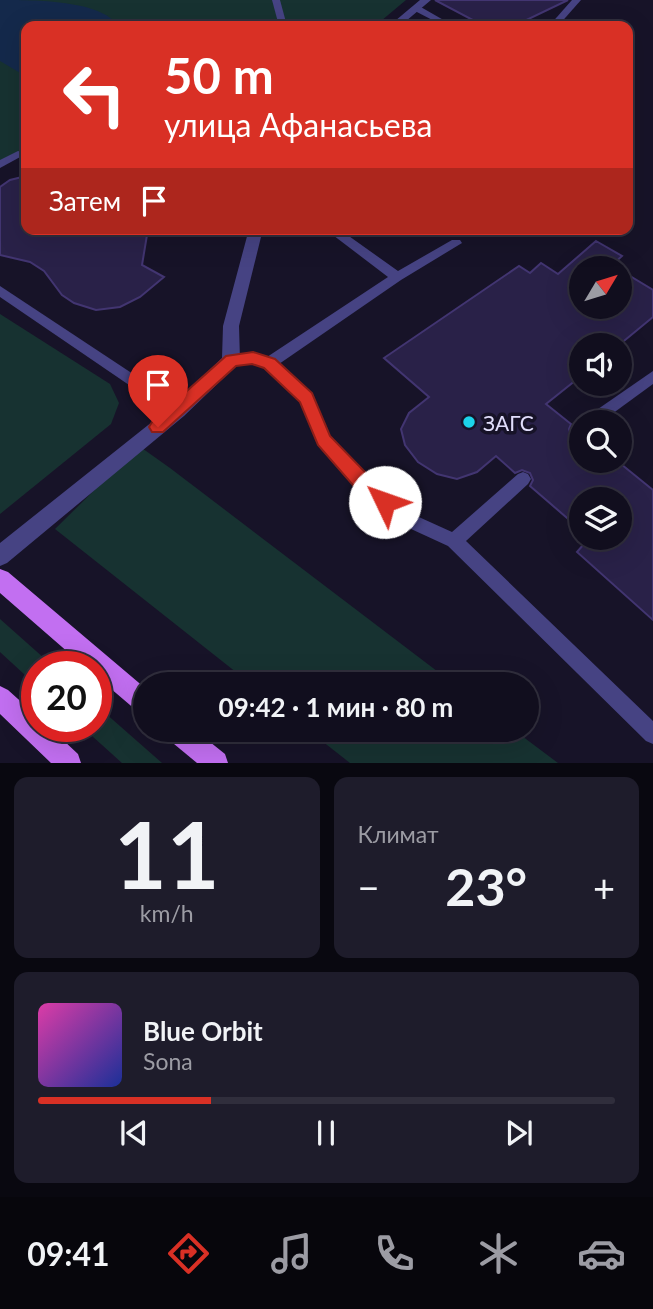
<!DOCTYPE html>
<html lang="ru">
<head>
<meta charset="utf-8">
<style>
  body { margin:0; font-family:Lato,sans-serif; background:#1e1c2b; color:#f1f3f6; height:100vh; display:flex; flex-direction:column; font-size:26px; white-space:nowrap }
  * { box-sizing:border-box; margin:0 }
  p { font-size:23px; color:#9c9ca4 }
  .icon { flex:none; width:38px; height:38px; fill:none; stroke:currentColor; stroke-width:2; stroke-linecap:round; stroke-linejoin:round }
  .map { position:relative; height:763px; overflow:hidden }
  .side { display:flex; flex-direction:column; gap:14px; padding:14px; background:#090810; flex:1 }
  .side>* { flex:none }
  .guide { position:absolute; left:21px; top:21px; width:612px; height:214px; border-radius:14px; box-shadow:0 7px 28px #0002,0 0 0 2px #302e3c; background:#d93025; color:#fff; overflow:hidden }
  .needle { width:46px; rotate:52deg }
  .buttons { position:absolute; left:569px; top:256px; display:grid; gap:14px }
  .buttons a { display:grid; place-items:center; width:63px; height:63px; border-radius:50%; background:#110e1e; box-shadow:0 7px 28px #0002,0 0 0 2px #302e3c; font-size:35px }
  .speed { position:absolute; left:21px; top:651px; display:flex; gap:14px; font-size:35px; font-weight:700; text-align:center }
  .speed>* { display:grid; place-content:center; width:91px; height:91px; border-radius:50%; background:#110e1e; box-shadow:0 7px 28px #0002,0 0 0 2px #302e3c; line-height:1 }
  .speed .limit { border:10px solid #d22; background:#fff; color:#111 }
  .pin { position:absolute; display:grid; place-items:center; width:60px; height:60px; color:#fff; margin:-72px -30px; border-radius:50% 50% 50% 0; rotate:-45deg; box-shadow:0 0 7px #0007 }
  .pin .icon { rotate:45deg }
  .me { position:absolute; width:77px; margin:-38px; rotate:312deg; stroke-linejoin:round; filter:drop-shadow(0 0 5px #0008) }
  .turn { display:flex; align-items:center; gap:24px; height:147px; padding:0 28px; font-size:32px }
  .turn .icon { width:91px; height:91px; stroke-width:2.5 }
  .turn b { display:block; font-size:49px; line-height:60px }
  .then { display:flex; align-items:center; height:66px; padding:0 28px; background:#0003; gap:14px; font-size:26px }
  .big { font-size:52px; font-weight:700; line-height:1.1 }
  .side .tile { flex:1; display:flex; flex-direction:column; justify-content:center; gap:10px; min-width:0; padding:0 24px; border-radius:14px; background:#1e1c2b }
  .side .dial { align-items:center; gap:0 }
  .dial b { font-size:91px; line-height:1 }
  .song { display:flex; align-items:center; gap:21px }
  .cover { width:84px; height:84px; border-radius:10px; background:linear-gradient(135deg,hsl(320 70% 55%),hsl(230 70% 35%)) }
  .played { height:7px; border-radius:4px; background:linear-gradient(90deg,#d93025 30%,#302e3c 30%) }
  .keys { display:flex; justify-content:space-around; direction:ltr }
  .heat { display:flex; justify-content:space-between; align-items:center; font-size:38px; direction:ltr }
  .side .tiles { flex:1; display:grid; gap:14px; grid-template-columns:1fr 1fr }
  .tile:last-child { grid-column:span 2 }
  .trip { position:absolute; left:133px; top:672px; width:406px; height:70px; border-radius:35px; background:#110e1e; box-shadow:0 7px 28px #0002,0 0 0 2px #302e3c; font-weight:700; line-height:70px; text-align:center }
  .tabs { display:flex; height:112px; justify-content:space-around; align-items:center; background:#07060c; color:#9c9ca4 }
  .tabs .icon { width:49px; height:49px }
  .tabs .selected { color:#d93025 }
  .tabs b { font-size:32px; color:#f1f3f6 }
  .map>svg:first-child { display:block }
  .green { fill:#173231 }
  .water { fill:#14294b }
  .building { fill:#292148; stroke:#423571; stroke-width:2 }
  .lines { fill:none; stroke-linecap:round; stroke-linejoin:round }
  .lane { fill:#464383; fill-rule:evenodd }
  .street { fill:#464383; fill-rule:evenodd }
  .primary { fill:#c26ff1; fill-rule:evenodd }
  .route { fill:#d93025; stroke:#8d1f18; stroke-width:2 }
  .poi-dot { fill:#1cd3e9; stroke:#171328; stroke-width:2.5 }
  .labels { text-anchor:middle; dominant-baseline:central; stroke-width:7; stroke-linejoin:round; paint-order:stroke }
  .poi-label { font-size:21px; fill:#e1defc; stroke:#171328; text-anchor:start }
</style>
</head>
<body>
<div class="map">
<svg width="653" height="763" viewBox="0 0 653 763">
  <rect width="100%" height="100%" fill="#171328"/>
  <g class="green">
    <polygon points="0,0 406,0 375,26 26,26 26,148 0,162"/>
    <polygon points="0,314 110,384 119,403 111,424 0,514"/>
    <polygon points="139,446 170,468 454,684 251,684 55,529"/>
    <polygon points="0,619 54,667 37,667 37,686 0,652"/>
    <polygon points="96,704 96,705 162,763 122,763 81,726 96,726"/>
    <polygon points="308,730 514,730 558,763 350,763"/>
  </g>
  <path class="water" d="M0 0C34 0 102 0 118 26H26V74H22L0 61Z"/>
  <g class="building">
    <polygon points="435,0 568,0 514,26 484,26"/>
    <polygon points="26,176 26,229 148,229 142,265 164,277 140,297 120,307 96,310 74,303 62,295 44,271 30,262 0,255 0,187 10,180"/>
    <polygon points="596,241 622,256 611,266 615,268 581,268 581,306 620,306 620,270 653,290 653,317 619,345 581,345 581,376 546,404 571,424 569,429 571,435 581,438 581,460 616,460 653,490 653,620 577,552 590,537 620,537 620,499 581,499 581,530 530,486 533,480 530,473 522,470 515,473 496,456 477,472 457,479 437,474 418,462 405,445 401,429 409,413 429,397 384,358 519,266 530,273 541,263 558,274"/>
  </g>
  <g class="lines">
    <g class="lane">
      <polygon points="272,0 280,0 287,26 279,26"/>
      <polygon points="572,0 581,0 558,26 549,26"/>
      <polygon points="413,6 419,6 454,26 444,26 413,10"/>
      <polygon points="18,151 22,152 22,156 0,168 0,160"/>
      <path d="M325 229H339L398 271 452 240H460L462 243 401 280 279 364 311 394 330 436 372 481 410 513 452 532 518 474 523 472 528 474 531 479 528 484 466 541 653 721V744L646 741 448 546 398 523 360 491 319 444 300 402 264 367 252 363 226 364 224 360 226 356C241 352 253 353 267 357L388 277Z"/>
      <polygon points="0,286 183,407 185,411 183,415 173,415 0,297"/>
      <polygon points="653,371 653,384 601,422 583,422 585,418"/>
      <polygon points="581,422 581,435 573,434 571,430 573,426"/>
    </g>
    <g class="street">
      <polygon points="420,0 431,0 400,26 389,26"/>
      <polygon points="249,229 263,229 239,326 240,360 237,365 184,416 7,563 0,566 0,543 172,406 222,358 223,326"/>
    </g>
    <g class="primary">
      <polygon points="0,569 8,572 145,688 145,715 137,711 96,676 96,667 85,667 0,593"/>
      <polygon points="0,686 8,690 37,716 37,726 48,726 78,754 81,763 51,763 0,714"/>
      <polygon points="165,730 195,730 225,754 228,763 197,763 168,739"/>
    </g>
  </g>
  <polygon class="route" points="253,352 275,359 312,393 330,436 394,502 391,508 385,511 359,492 318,445 300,402 264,368 252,364 236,366 163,432 152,432 149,427 152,422 226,356"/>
  <circle class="poi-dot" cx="469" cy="422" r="7"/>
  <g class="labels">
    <g class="poi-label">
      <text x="483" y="422">ЗАГС</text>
    </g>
  </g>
</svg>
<div class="buttons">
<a><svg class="needle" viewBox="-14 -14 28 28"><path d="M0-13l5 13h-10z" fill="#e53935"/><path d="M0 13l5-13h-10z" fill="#9c9ca4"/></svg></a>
<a><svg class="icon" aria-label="sound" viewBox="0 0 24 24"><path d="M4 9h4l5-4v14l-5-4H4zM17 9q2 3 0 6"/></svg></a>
<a><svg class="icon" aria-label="search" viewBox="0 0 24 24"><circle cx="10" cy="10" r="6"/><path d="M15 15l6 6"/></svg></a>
<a><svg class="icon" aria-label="layers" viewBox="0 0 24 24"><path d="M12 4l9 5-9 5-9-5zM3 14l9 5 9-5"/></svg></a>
</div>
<div class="speed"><div class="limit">20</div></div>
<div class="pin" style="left:158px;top:427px;background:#d93025"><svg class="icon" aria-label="arrive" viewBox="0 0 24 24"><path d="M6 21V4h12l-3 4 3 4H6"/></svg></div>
<svg class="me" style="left:385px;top:502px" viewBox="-20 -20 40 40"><circle r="19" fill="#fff"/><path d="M0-13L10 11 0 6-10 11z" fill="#d93025"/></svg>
<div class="trip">09:42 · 1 мин · 80 m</div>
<div class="guide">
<div class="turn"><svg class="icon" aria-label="left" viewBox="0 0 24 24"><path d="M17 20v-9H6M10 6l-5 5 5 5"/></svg><div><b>50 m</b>улица Афанасьева</div></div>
<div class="then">Затем<svg class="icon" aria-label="arrive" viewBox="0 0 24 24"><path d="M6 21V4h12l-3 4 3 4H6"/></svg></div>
</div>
</div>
<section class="side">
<div class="tiles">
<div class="tile dial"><b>11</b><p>km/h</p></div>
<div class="tile"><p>Климат</p>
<div class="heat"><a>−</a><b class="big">23°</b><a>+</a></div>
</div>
<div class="tile">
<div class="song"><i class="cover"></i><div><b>Blue Orbit</b><p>Sona</p></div></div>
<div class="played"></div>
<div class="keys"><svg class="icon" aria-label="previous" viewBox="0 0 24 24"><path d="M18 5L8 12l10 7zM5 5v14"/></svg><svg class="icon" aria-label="pause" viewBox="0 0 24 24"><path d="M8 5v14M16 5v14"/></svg><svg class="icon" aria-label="next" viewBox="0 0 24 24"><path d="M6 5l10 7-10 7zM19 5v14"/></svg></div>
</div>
</div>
</section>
<nav class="tabs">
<b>09:41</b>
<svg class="icon selected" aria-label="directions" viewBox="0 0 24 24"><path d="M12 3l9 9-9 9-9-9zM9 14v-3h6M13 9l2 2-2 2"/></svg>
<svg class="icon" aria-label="music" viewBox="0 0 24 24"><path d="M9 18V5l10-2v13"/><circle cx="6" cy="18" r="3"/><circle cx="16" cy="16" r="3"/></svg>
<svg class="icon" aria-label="phone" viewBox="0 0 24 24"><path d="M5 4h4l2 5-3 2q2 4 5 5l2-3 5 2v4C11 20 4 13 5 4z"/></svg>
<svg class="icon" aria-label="climate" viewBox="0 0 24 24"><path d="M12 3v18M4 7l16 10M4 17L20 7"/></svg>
<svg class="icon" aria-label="car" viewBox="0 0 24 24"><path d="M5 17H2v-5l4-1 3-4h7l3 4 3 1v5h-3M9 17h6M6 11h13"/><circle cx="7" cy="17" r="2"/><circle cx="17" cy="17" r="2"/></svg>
</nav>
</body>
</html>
